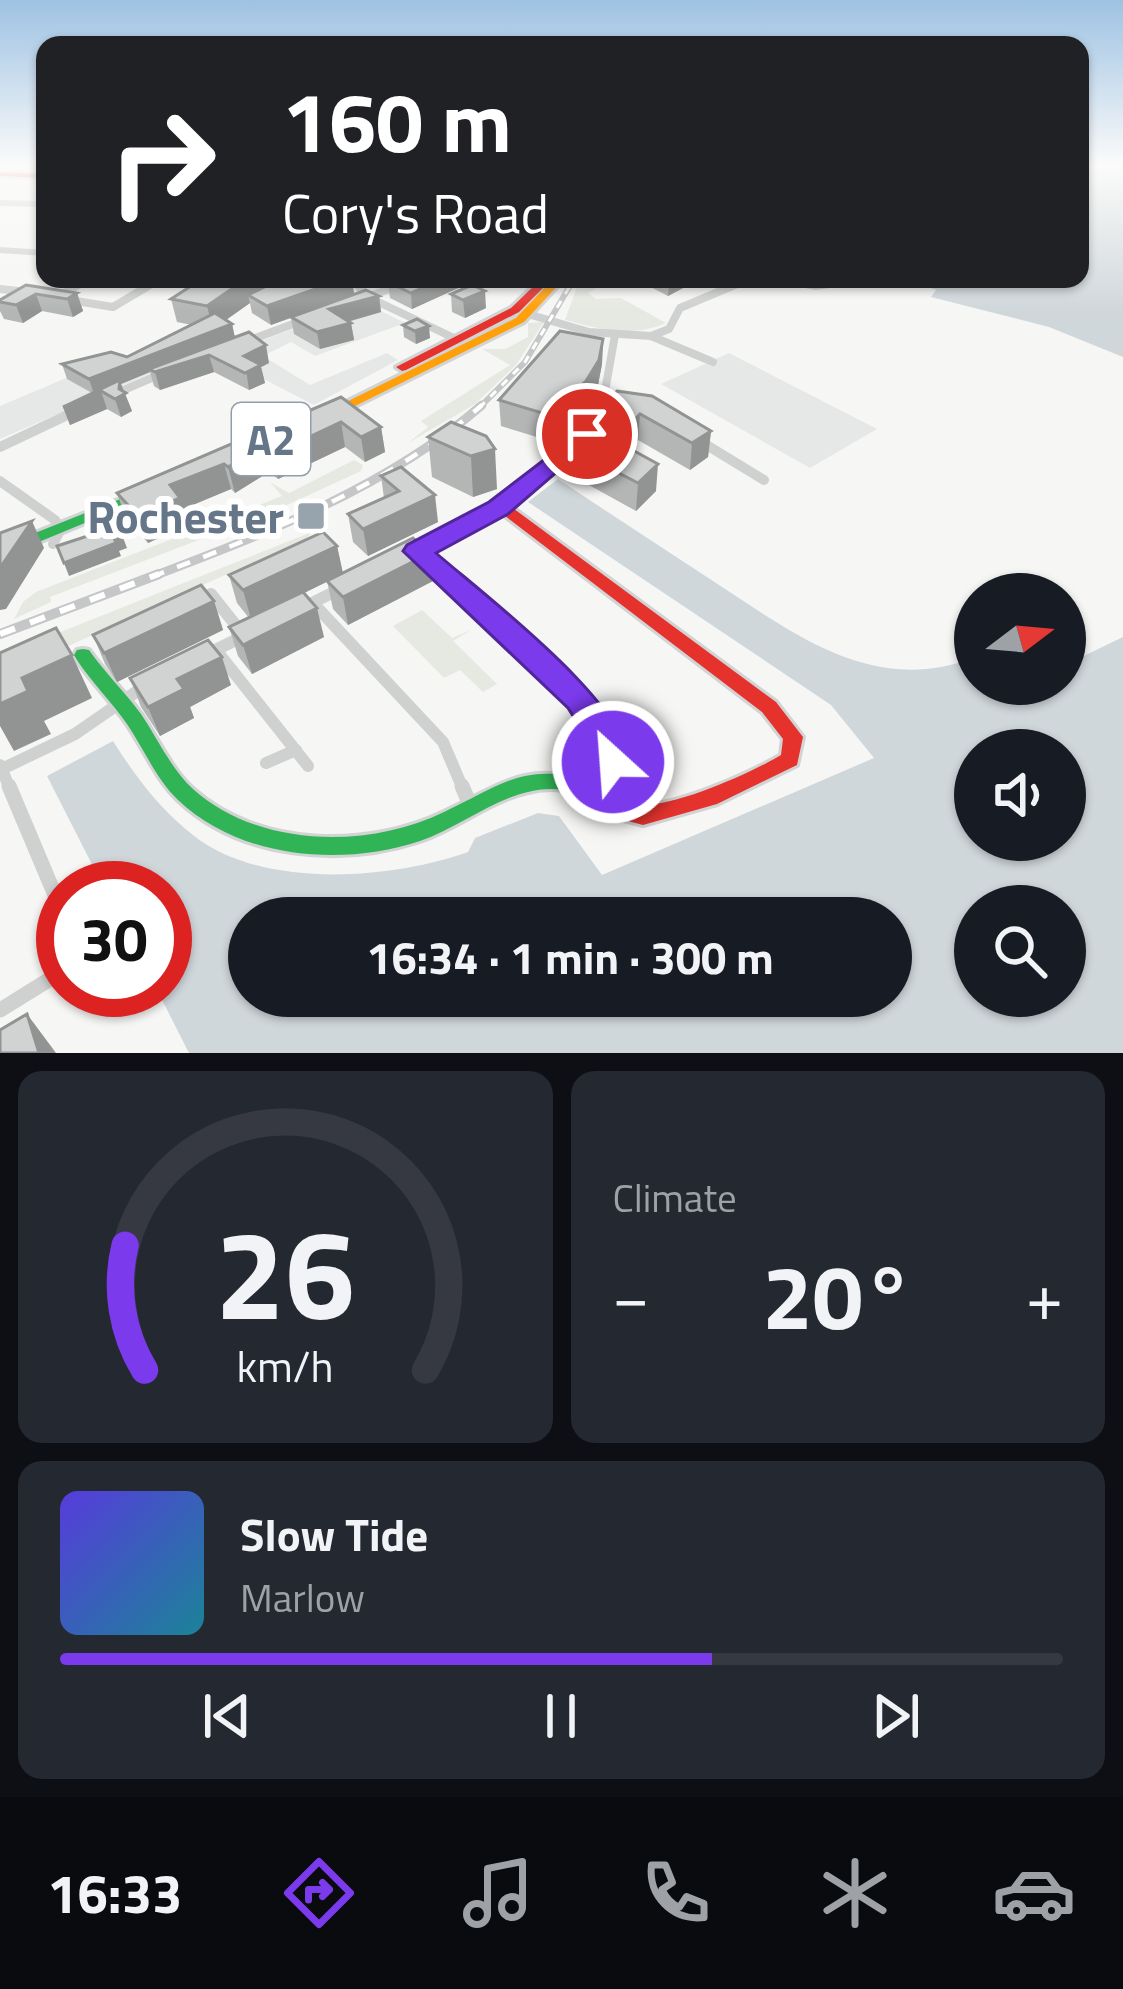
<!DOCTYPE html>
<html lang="en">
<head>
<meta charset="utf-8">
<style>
  body { margin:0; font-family:"Titillium Web",sans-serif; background:#242831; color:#f1f3f6; height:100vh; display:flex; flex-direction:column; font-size:45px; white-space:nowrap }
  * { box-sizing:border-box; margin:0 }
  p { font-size:39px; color:#9ea1a6 }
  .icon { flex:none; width:66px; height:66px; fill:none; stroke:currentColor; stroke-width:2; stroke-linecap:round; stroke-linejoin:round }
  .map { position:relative; height:1053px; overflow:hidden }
  .drawer { display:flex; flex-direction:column; gap:18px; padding:18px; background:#0d0f14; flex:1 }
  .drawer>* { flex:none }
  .banner { position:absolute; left:36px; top:36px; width:1053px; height:252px; border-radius:24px; box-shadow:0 3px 9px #0004; background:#202124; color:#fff; overflow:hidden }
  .needle { width:78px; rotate:74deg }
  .fabs { position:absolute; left:954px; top:573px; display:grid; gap:24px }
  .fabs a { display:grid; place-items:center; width:132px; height:132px; border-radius:50%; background:#171b24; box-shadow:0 3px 9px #0004; font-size:60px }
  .speed { position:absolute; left:36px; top:861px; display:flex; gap:24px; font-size:60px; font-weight:700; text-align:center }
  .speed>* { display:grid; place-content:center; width:156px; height:156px; border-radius:50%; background:#171b24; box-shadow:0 3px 9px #0004; line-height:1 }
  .speed .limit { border:18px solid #d22; background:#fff; color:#111 }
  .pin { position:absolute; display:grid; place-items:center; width:102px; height:102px; color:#fff; margin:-51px; border:6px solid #fff; border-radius:50%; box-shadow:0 3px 12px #0007 }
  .me { position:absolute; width:132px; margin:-66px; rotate:334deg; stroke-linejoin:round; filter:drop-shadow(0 0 9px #0008) }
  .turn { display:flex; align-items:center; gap:42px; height:252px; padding:0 48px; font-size:54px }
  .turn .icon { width:156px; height:156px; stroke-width:2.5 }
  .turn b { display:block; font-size:84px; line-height:102px }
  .big { font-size:90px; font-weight:700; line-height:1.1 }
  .drawer .tile { flex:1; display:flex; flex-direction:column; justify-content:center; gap:18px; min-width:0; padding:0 42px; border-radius:24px; background:#242831 }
  .drawer .dial { align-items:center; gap:0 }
  .dial svg { height:312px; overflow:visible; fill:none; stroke:#363941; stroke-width:7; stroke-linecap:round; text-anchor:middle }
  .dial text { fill:#f1f3f6; stroke:none }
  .song { display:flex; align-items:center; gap:36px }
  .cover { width:144px; height:144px; border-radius:18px; background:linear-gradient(135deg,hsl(250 70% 55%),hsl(190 70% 35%)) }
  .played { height:12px; border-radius:6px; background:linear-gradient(90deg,#7c3aed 65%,#363941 65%) }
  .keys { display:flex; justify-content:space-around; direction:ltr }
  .heat { display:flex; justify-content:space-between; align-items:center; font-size:66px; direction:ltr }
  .drawer .tiles { flex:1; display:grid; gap:18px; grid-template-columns:1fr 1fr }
  .tile:last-child { grid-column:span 2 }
  .trip { position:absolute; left:228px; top:897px; width:684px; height:120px; border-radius:60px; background:#171b24; box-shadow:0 3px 9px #0004; font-weight:700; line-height:120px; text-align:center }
  .tabs { display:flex; height:192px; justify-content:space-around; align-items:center; background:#090b0e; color:#9ea1a6 }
  .tabs .icon { width:84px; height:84px }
  .tabs .selected { color:#7c3aed }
  .tabs b { font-size:54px; color:#f1f3f6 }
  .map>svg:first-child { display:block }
  .built { fill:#e6e8e7 }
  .green { fill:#e6e9e2 }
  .water { fill:#d0d7db; fill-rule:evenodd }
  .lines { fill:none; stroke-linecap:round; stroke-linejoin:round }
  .fast-casing { stroke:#d1d3d4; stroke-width:6 }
  .slow-casing { stroke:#d1d3d4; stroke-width:6 }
  .jam-casing { stroke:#d1d3d4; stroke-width:6 }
  .street-far4 { stroke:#cfd1d1; stroke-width:6 }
  .street-far3 { stroke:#cfd1d1; stroke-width:8 }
  .street-far2 { stroke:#cfd1d1; stroke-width:10 }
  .street-far1 { stroke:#cfd1d1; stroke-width:12 }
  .street { stroke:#cfd1d1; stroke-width:15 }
  .fast { fill:#30b455; fill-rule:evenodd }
  .slow { fill:#ff9f0a; fill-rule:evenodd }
  .jam { fill:#e5322d; fill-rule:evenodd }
  .rail-far2-casing { stroke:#c5c6c7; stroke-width:6 }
  .rail-far1-casing { stroke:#c5c6c7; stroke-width:9 }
  .rail-casing { stroke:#c5c6c7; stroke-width:10 }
  .rail-far2 { stroke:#fff; stroke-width:3; stroke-dasharray:8; stroke-linecap:butt }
  .rail-far1 { stroke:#fff; stroke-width:4.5; stroke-dasharray:14; stroke-linecap:butt }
  .rail { stroke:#fff; stroke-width:6; stroke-dasharray:16; stroke-linecap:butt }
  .wall { fill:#b4b5b5 }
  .shaded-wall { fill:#929393 }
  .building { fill:#d1d2d2; stroke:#929393; stroke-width:3 }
  .route { fill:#7c3aed; stroke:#51269a; stroke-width:3 }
  .poi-dot { fill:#97a3ad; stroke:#fff; stroke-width:4.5 }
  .labels { text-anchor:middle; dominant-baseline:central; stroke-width:12; stroke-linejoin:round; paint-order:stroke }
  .shield { fill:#fff; stroke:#929fab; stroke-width:3 }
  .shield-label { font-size:42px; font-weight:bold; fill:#647687 }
  .poi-label { font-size:45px; font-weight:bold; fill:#647687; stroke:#fff; text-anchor:end }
</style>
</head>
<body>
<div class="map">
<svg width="1123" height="1053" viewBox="0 0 1123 1053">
  <rect width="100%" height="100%" fill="#f6f6f4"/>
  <g class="built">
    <polygon points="363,302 405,323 315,356 291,342 263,356 310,385 387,353 398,360 314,405 256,375 227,354"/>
    <polygon points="729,353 877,429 810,468 661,384"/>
    <polygon points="123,354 159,370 0,439 0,406"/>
  </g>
  <g class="green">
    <path d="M580 279H613L588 293 596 299 621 298 666 323C632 338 599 329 565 320Z"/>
    <polygon points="544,322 516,365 475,404 408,443 428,427 421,421 510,365 482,349 505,349 528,337 528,323"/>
    <polygon points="354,460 363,465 361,471 274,511 50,597 51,602 14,619 23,602 36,592 282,496 270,482 289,493"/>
    <polygon points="312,532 307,538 0,677 0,656"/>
    <polygon points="422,610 452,638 471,630 453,641 497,684 483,692 460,670 444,678 393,626"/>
  </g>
  <g class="water">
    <polygon points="1080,164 1123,166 1123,357 1049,327 931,297 936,290 905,279 1080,279"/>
    <path d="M558 479C609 513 661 547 713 581 794 634 874 697 975 657V684H1011L1018 690 1029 684H1065V665L1123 637V1053H189L157 990H165V888H104L47 776 113 741C137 779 162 812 198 839 268 889 392 879 468 852L475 838 538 813 559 816 602 875 874 758 831 705 528 502ZM975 750H1065V840H975ZM975 906H1065V996H975ZM249 918H891V996H249Z"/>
  </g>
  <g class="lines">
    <g class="fast-casing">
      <g id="fast">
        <polygon points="138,492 143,493 145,496 143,499 0,558 0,547"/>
        <path d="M83 649 89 650C105 673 125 692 141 714 158 739 171 769 193 789 259 848 368 849 444 812 500 786 526 760 590 782L593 788 590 794C579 796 575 792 564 790 552 788 539 789 528 792 492 800 456 829 420 841 342 867 240 859 178 800 156 779 144 749 127 724 112 702 92 683 77 660L74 655 77 650Z"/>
      </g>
    </g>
    <g class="slow-casing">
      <polygon id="slow" points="553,279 564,279 524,322 337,415 327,415 326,412 516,318"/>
    </g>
    <g class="jam-casing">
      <g id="jam">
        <polygon points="0,172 45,174 45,178 0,176"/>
        <polygon points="539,281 548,283 519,312 406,370 402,371 396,367 511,308"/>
        <path d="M501 502 506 503 776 702 803 737 797 765 717 804 643 825 613 817 576 794 573 788 576 782 583 780C598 786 611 798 625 803 658 816 751 773 781 755L783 739 762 712 496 509 494 506Z"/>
      </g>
    </g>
    <g class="street-far4">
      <polyline points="0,203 45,204"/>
      <polyline points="0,250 45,253"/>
    </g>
    <g class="street-far3">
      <polyline points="184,279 210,279"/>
      <polyline points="352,279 368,297"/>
      <polyline points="522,279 541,285"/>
      <polyline points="740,279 730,287 750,279"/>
      <polyline points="780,279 816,286 835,283"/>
      <polyline points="0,289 28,292"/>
      <polyline points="57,297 89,279"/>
      <polyline points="364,298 419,279"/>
      <polyline points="370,298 454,338"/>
      <polyline points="70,300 113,307 160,279"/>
      <polyline points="521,312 589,332 651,336 713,362"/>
      <polyline points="651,336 669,329 680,308 730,287"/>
      <polyline points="245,342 301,321"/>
      <polyline points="112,395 161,374"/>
      <polyline points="602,408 615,335"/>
    </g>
    <g class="street-far2">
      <polyline points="601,414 603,405"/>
      <polyline points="700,441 764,480"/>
      <polyline points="0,447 78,410"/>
      <polyline points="0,481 55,520 61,529 53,544"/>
      <polyline points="415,552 493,512 578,442"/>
      <polyline points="423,557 445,577"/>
    </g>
    <g class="street-far1">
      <polyline points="442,574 578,697 613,753 598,789"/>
      <polyline points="211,594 242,633"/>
      <polyline points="313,603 443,742 463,789"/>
      <polyline points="302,608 340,589"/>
      <polyline points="216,650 308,766"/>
      <polyline points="205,655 242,637"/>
      <polyline points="266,763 296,750"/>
      <polyline points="0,765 10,789"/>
      <polyline points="2,769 75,734 146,685"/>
    </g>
    <g class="street">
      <polyline points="9,786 63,914"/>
      <polyline points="462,786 471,807"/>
      <polyline points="596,793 599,786"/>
      <polyline points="0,1010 63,971"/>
    </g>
    <use href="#fast" class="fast"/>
    <use href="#slow" class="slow"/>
    <use href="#jam" class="jam"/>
    <g class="rail-far2-casing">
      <polyline id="rail-far2" points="479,408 525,362 574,279"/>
    </g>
    <g class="rail-far1-casing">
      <path id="rail-far1" d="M151 577C267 533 388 487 482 405"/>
    </g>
    <g class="rail-casing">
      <polyline id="rail" points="0,634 159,574"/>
    </g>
    <use href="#rail-far2" class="rail-far2"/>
    <use href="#rail-far1" class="rail-far1"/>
    <use href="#rail" class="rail"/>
  </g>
  <g class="wall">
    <polygon points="202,279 352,279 354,294 379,296 381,312 348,322 351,323 354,340 320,349 294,334 291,318 271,325 252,313 250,303 226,320 232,324 235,338 269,363 261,367 265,383 249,390 214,372 160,390 154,386 150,372 121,384 132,411 121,417 107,409 70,425 63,407 92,393 67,379 62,364 127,357 192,325 177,322 171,299"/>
    <polygon points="363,279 478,279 412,309 390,298 388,283 371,288"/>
    <polygon points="635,279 700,279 668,296"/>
    <polygon points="26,285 77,293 83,311 73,317 42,311 23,323 4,319 0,311 0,300"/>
    <polygon points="451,294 486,308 465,318 452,312"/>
    <polygon points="403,325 430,338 416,344 404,337"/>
    <polygon points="603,339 602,364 598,385 586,406 550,441 501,426 499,400"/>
    <polygon points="617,391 711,431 708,457 690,470 638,440 631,449 656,491 636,511 569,474 569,447"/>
    <polygon points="341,397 381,427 385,452 365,462 345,447 278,479 269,472 235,493 231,489 183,509 188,524 148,543 126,519 117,493"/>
    <polygon points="451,422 497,489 473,497 432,477 428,437"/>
    <polygon points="381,476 438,522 368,556 353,542 348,514 384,498"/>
    <polygon points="337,546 343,573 430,553 433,581 348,625 333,609 327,581 304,593 324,637 252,674 238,656 229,627 249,618 237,603 229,575"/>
    <polygon points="214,601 223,630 117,682 105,664 93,635"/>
    <polygon points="130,678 231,685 190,707 194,718 160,736 141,707"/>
  </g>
  <g class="shaded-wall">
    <polygon points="246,279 282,279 248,295 250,303 213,329 207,306"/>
    <polygon points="344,279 352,279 354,294 271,325 267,306"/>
    <polygon points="370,279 400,279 371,288"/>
    <polygon points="441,279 478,279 412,309 411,293"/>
    <polygon points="679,279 700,279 668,296 669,284"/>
    <polygon points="485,291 486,308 465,318 463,300"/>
    <polygon points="77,293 83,311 73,317 67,299"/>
    <polygon points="36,294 42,311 23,323 16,305"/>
    <polygon points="379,296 381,312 332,326 329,309"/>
    <polygon points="351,323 354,340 320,349 317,332"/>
    <polygon points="232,324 235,338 149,369 150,372 121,384 132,411 121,417 115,399 101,391 107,409 70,425 63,407 94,394 89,379"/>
    <polygon points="429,326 430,338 416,344 415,331"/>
    <polygon points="603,339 602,364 598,385 586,406 550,441 549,415"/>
    <polygon points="266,345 269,363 261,367 265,383 249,390 244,356"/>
    <polygon points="209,355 214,372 160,390 155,372"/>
    <polygon points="640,414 638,440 615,467 616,441"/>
    <polygon points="341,422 345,447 278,479 273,454"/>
    <polygon points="381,427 385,452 365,462 361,437"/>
    <polygon points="711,431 708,457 690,470 692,443"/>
    <polygon points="263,447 269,472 235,493 228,467"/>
    <polygon points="495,449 497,489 473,497 471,456"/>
    <polygon points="224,464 231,489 183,509 188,524 148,543 138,516 170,485"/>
    <polygon points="658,464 656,491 636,511 638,483"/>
    <polygon points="435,495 438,522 368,556 363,529"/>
    <polygon points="32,521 44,548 6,609 0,610 0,568"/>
    <polygon points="122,535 127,548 119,551 121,556 69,576 64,563"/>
    <polygon points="337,546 343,574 251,619 243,590"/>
    <polygon points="430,553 433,581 348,625 343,597"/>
    <polygon points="214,601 223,630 117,682 104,653"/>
    <polygon points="317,608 324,637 252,674 243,645"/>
    <polygon points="72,655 92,698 44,721 51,734 14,751 0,726 0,704 22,678"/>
    <polygon points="222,657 231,685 190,707 194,718 160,736 148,707 177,679"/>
    <polygon points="27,1014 56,1053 39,1053"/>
  </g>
  <g class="building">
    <polygon points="202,279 246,279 207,306 171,299"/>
    <polygon points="281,279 344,279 267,306 248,295"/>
    <polygon points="397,279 441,279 411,293 388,282"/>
    <polygon points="659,279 679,279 669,284"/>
    <polygon points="26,285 77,293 67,299 36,294 16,305 0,302 0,300"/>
    <polygon points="472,285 485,291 463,300 451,294"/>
    <polygon points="366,290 379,296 329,309 351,323 317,332 291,317"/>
    <polygon points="215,313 232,324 89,379 62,364 111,352 127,357"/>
    <polygon points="417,319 429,326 415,331 403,325"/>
    <polygon points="560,331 603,339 599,360 586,381 549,415 499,400"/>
    <polygon points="249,332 266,345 244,356 261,365 245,373 209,355 155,372 149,369"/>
    <polygon points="120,380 119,389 126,393 115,399 101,391 63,407"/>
    <polygon points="617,391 652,396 711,431 692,443 640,414 616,441 658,464 638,483 569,447"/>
    <polygon points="341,397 381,427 361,437 341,422 273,454 263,447 228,467 224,464 170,485 180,498 138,516 117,493"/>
    <polygon points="451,422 486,436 495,449 471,456 428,437"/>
    <polygon points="401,467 435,495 363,529 348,514 399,491 381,476"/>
    <polygon points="32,521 0,568 0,533"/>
    <polygon points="118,526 122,535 114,538 116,543 64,563 57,546"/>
    <polygon points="323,532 337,546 243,590 229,575"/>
    <polygon points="413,538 430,553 343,597 327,581"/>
    <polygon points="201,585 214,601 104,653 93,635"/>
    <polygon points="303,592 317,608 243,645 229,627"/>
    <polygon points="56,628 72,655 22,678 28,691 0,704 0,653"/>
    <polygon points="208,640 222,657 177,679 184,689 148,707 130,678"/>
    <polygon points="27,1014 39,1053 0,1053 0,1030"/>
  </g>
  <linearGradient id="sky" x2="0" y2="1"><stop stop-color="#9ec2e3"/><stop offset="0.53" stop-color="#fbfbfa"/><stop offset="1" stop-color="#fbfbfa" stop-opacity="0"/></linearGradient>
  <rect width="1123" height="312" fill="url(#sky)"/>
  <path class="route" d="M587 427 595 429V439L508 514 436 553C474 587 651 720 625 772L613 776 600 772 594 749 568 708 403 551 407 545 489 502Z"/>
  <rect class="poi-dot" x="296" y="501" width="30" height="30" rx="6"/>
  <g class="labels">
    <rect class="shield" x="232" y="403" width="78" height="72" rx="9"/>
    <g class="shield-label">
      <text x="271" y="439">A2</text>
    </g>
    <g class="poi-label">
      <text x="284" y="516">Rochester</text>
    </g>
  </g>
</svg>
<div class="fabs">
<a><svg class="needle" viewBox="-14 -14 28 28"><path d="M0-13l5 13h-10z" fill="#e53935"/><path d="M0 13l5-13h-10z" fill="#9ea1a6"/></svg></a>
<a><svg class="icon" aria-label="sound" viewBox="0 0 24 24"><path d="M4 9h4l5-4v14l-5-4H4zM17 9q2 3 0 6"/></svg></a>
<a><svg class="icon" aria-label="search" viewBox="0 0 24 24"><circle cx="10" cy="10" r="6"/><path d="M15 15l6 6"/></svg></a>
</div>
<div class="speed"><div class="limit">30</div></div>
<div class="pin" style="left:587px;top:434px;background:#d93025"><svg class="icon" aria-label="arrive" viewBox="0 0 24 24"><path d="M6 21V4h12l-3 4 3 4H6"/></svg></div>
<svg class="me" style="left:613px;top:762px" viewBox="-20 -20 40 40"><circle r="17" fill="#7c3aed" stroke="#fff" stroke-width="3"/><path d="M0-11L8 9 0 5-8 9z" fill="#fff"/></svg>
<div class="trip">16:34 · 1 min · 300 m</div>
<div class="banner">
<div class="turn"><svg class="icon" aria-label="right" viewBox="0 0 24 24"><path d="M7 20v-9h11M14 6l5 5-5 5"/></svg><div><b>160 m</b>Cory's Road</div></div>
</div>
</div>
<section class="drawer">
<div class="tiles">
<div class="tile dial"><svg viewBox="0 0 100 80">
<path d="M14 69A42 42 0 1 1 86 69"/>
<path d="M14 69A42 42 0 0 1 9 37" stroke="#7c3aed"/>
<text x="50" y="56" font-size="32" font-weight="700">26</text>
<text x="50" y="72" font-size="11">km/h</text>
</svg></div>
<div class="tile"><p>Climate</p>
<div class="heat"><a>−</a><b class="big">20°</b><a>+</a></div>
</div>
<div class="tile">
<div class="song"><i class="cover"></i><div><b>Slow Tide</b><p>Marlow</p></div></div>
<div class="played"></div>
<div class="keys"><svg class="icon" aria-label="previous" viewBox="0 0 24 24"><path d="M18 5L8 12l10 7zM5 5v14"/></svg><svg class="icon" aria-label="pause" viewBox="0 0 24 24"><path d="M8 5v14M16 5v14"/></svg><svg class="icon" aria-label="next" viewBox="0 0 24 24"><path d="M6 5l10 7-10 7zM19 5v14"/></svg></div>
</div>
</div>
</section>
<nav class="tabs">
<b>16:33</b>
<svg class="icon selected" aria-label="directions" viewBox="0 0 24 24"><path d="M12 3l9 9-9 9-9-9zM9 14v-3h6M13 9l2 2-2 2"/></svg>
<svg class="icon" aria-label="music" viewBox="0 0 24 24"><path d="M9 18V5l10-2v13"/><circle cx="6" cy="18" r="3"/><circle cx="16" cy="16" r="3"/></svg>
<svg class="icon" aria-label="phone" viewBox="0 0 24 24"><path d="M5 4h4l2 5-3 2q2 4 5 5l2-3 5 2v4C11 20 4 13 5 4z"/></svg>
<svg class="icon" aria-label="climate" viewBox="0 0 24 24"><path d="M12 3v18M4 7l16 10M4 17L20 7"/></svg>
<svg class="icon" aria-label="car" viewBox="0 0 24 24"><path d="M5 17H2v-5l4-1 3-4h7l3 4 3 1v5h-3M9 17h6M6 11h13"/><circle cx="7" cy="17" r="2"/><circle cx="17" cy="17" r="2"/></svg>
</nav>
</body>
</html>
